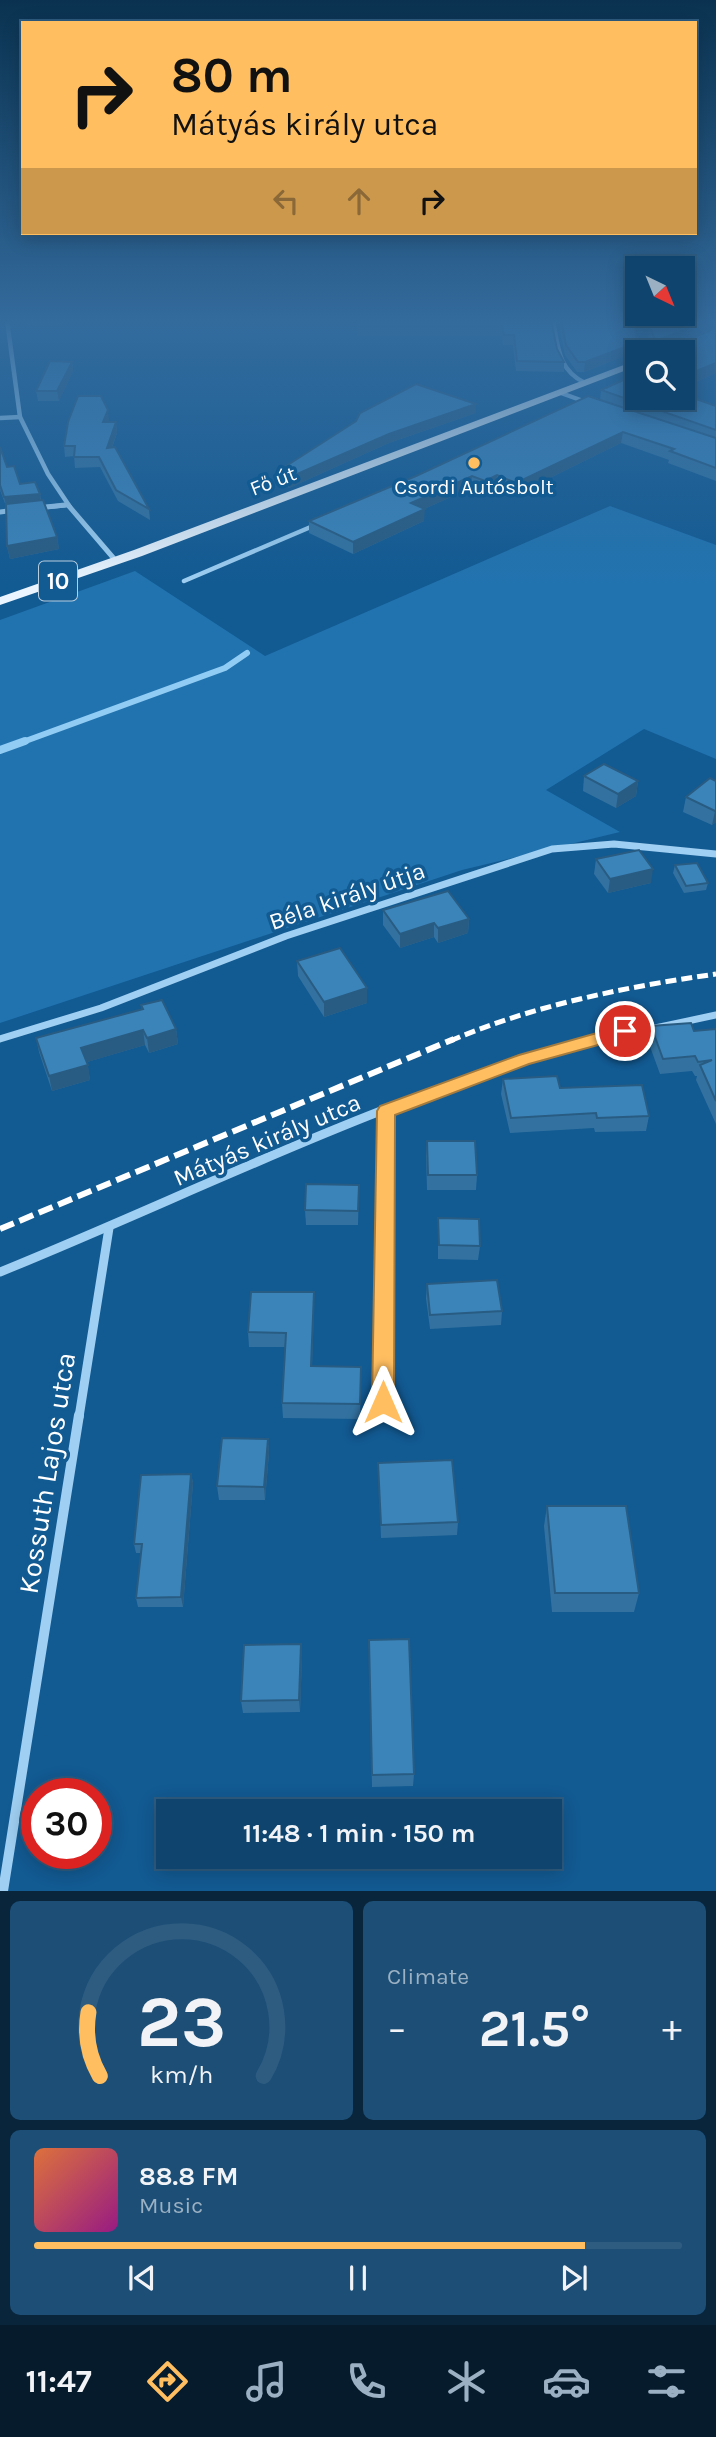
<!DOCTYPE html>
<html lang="en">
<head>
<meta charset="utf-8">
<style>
  body { margin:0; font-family:Karla,sans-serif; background:#1c4e76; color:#f1f3f6; height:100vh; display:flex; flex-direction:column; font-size:26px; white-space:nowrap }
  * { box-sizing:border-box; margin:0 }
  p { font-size:23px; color:#9bb0c2 }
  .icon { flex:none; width:38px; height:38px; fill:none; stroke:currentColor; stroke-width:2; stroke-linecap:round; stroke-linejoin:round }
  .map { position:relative; height:1891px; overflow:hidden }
  .details { display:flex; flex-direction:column; gap:10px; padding:10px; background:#08253c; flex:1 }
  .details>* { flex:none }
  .banner { position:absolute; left:21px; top:21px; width:676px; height:214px; border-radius:0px; box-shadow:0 4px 18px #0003,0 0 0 2px #2e5c81; background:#ffbe60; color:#111; overflow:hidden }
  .needle { width:46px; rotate:137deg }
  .tools { position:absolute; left:625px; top:256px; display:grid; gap:14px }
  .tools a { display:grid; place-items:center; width:70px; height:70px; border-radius:0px; background:#0e446e; box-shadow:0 4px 18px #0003,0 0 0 2px #2e5c81; font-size:35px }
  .speed { position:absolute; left:21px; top:1778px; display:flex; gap:14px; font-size:35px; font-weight:700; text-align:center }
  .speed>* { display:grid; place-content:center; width:91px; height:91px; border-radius:50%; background:#0e446e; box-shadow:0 4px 18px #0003,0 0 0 2px #2e5c81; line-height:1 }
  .speed .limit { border:10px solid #d22; background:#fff; color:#111 }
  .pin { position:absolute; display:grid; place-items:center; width:60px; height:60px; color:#fff; margin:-30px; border:4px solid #fff; border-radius:50%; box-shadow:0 2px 7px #0007 }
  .me { position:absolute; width:77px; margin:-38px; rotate:0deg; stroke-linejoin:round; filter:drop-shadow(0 0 5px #0008) }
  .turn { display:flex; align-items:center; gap:24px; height:147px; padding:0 35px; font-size:32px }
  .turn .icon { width:91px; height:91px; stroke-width:2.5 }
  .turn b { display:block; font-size:49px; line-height:60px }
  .lanes { display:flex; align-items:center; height:66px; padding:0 35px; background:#0003; justify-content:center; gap:35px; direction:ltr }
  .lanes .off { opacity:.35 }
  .big { font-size:52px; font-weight:700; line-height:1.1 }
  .details .tile { flex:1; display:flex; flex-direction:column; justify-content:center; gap:10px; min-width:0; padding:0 24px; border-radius:10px; background:#1c4e76 }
  .details .dial { align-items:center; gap:0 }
  .dial svg { height:182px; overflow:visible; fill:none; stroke:#2e5c81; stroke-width:7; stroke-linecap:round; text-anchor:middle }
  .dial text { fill:#f1f3f6; stroke:none }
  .song { display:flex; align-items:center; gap:21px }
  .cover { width:84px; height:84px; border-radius:10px; background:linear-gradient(135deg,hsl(20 70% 55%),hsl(310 70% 35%)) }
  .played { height:7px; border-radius:4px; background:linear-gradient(90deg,#ffbe60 85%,#2e5c81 85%) }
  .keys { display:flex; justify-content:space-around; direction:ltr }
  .heat { display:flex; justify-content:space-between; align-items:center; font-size:38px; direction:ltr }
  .details .tiles { flex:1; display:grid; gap:10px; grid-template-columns:1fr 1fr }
  .tile:last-child { grid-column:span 2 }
  .trip { position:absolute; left:156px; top:1799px; width:406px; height:70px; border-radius:0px; background:#0e446e; box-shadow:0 4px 18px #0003,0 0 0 2px #2e5c81; font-weight:700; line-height:70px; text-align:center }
  .tab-bar { display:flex; height:112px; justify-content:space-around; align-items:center; background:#061b2c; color:#9bb0c2 }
  .tab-bar .icon { width:49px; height:49px }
  .tab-bar .active { color:#ffbe60 }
  .tab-bar b { font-size:32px; color:#f1f3f6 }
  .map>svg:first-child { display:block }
  .green { fill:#2173af }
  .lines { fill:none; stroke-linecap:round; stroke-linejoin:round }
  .stream-far1 { stroke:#91ccf5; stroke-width:6 }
  .stream { stroke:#91ccf5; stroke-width:8 }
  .service { stroke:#9fcff2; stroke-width:4.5 }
  .minor-far4 { stroke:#9fcff2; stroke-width:4.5 }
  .minor-far3 { stroke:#9fcff2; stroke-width:5 }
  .minor-far2 { stroke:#9fcff2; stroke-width:7 }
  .minor-far1 { stroke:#9fcff2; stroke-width:9 }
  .minor { stroke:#9fcff2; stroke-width:10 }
  .primary { fill:#eaf5ff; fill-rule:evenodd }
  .rail-far1 { stroke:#fff; stroke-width:5; stroke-dasharray:11 5; stroke-linecap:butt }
  .rail { stroke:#fff; stroke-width:6; stroke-dasharray:15 6; stroke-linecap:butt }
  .wall { fill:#3372a0 }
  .shaded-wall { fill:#295c82 }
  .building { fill:#3b84ba; stroke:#295c82; stroke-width:2 }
  .route { fill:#ffbe60; stroke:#a67c3e; stroke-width:2 }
  .poi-dot { fill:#ffbe60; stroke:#125a92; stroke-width:2.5 }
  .labels { text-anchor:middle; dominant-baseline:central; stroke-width:7; stroke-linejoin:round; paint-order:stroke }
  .far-street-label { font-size:21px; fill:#fff; stroke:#125a92 }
  .far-poi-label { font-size:21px; fill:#fff; stroke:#125a92 }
  .shield { fill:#125a92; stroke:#b8cede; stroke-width:2 }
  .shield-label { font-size:23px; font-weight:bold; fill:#fff }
  .street-label { font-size:24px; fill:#fff; stroke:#125a92 }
  .near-street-label { font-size:28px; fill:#fff; stroke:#125a92 }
</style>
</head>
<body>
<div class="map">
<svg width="716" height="1891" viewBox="0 0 716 1891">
  <rect width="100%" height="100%" fill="#125a92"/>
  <polygon class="green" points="610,506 716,545 716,759 644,729 546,790 620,832 462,870 0,1023 0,620 135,571 265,656"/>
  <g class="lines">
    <polyline class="stream-far1" points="20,743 225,668 247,653"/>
    <polyline class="stream" points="0,750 25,741"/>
    <polyline class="service" points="184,581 313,526"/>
    <g class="minor-far4">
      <polyline points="7,320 20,417 48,474 70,507"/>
      <path d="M553 320C558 347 558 370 585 383"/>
      <polyline points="561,393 586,402"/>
      <polyline points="0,418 20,417"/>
      <polyline points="47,507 68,505"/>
    </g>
    <g class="minor-far3">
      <polyline points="68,505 116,561"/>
      <polyline points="37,508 65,505"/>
      <polyline points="0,512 15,510"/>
    </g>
    <g class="minor-far2">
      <polyline points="0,1039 101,1008 286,936 552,849 614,844 716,854"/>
      <polyline points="594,1041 716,1015"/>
    </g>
    <g class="minor-far1">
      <path d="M0 1272C197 1192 394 1091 601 1039"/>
      <polyline points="383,1402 386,1111"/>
      <polyline points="79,1417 109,1228"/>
    </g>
    <polyline class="minor" points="3,1891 79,1415"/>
    <polygon class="primary" points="637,360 637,366 142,556 0,605 0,597 134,550"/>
    <path class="rail-far1" d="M450 1041C534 1005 625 987 716 974"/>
    <polyline class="rail" points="0,1229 454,1039"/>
  </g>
  <g class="wall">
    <polygon points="27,320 60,320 58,325 28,326"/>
    <polygon points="358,320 551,320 557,349 564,362 564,372 516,371 513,345 503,345 502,336 357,336"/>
    <polygon points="558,320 633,320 638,342 637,351 584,372 577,372 565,355"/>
    <polygon points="716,320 716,327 675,344 716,373 682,388 682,352 655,352 648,336 649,326"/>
    <polygon points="72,362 73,371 59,401 38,401 36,391"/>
    <polygon points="601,390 637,397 716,406 716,481 668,463 669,460 621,443 515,495 496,487 484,493 471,488 424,509 424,521 353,554 309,533 309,521 600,400"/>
    <polygon points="108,410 108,422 116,422 117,433 112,448 149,509 150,520 118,501 100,467 75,468 74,456 65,457 64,446"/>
    <polygon points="476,413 389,443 289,488 283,478 283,468"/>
    <polygon points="0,447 7,467 20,484 40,494 41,500 57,537 59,549 10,559 7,546 6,506 0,490"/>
    <polygon points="584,776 638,781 636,796 616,808 583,791"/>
    <polygon points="716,781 716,822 712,825 683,812 686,797"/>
    <polygon points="596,859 651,883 608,893 594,874"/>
    <polygon points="675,865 708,883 706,890 684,893 673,873"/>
    <polygon points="383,910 469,919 468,933 438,943 434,937 400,948 383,925"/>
    <polygon points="297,961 367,1003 324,1017 298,976"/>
    <polygon points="141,1005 176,1029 178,1044 149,1053 145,1045 87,1062 90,1080 52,1091 39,1052 36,1038 142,1009"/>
    <polygon points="651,1026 694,1031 716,1029 716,1124 696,1080 697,1076 695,1076 692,1071 660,1074 648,1041"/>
    <polygon points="503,1079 560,1088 649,1116 646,1131 595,1132 594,1128 510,1133 501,1094"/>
    <polygon points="427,1141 477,1175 476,1190 427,1190 426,1155"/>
    <polygon points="359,1185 358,1225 306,1225 305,1210"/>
    <polygon points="438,1218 480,1246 478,1260 438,1259"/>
    <polygon points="427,1284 502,1311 501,1325 430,1329 426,1298"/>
    <polygon points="314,1307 312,1366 361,1367 360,1419 283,1418 282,1403 285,1347 249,1347 248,1332"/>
    <polygon points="268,1439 269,1453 265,1500 219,1500 217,1486"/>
    <polygon points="378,1463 458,1522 457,1535 381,1538"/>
    <polygon points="191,1474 193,1483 183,1607 138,1607 136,1598 141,1553 136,1553 134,1544"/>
    <polygon points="547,1506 639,1593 634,1612 552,1612 544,1526"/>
    <polygon points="301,1644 302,1657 300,1712 243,1713 241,1701"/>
    <polygon points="369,1653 414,1774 413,1786 372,1787"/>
  </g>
  <g class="shaded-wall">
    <polygon points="709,320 716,320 716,327 660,350 661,339"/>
    <polygon points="638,342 637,351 584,372 585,362"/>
    <polygon points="72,362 73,371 59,401 57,391"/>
    <polygon points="716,363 716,373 682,388 682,377"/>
    <polygon points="476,404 476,413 389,443 289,488 288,478 389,434"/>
    <polygon points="108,410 109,420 105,433 103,422"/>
    <polygon points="116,422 117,433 108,458 107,448"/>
    <polygon points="623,432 621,443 515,495 516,483"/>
    <polygon points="497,475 496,487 484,493 485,481"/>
    <polygon points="472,476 471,488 411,515 411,503"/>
    <polygon points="40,494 41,502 6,506 4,497"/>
    <polygon points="425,509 424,521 353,554 353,542"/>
    <polygon points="57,537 59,549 10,559 7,546"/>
    <polygon points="638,781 636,796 616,808 618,794"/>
    <polygon points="716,810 716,822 712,825 715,811"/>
    <polygon points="653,869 651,883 608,893 610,879"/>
    <polygon points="469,919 468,933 438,943 438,928"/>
    <polygon points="434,923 434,937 400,948 400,934"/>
    <polygon points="367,988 367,1003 324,1017 324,1002"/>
    <polygon points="176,1029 178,1044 149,1053 147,1038"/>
    <polygon points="143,1030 145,1045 84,1063 81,1048"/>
    <polygon points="88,1065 90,1080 52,1091 49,1076"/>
    <polygon points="314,1292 314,1307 311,1381 311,1366"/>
    <polygon points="268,1439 269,1453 265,1500 264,1487"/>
    <polygon points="191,1474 193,1483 183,1607 181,1597"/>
    <polygon points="301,1644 302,1657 300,1712 299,1700"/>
  </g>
  <g class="building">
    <polygon points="358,320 551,320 557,349 564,362 517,361 514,335 504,335 502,326 357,326"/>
    <polygon points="561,320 633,320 638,342 585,362 578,362 566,345"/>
    <polygon points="665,320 709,320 661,339 660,343 678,344 716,328 716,363 682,377 682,352 661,352 649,326"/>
    <polygon points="50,361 72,362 57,391 36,391"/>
    <polygon points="637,374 637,397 682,397 682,394 716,406 716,430 601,390"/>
    <polygon points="416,384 476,404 389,434 288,478 283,468 356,421 360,413"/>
    <polygon points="78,396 101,396 108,410 103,422 116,422 107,448 115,447 149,509 116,490 99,457 74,457 75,446 64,446 68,422"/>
    <polygon points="588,396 716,438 716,468 670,451 674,449 623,432 516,483 497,475 485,481 472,476 411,503 425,509 353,542 309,521 416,476"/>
    <polygon points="0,447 7,467 14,466 20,484 35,482 40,494 4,497 0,485"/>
    <polygon points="43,500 57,537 7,546 6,504"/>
    <polygon points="604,764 638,781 618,794 584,776"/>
    <polygon points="710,778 716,781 716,810 715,811 686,797"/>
    <polygon points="639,850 653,869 610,879 596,859"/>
    <polygon points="697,863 708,883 686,886 675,865"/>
    <polygon points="448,891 469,919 438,928 434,923 400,934 383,910"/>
    <polygon points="340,948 367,988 324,1002 297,961"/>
    <polygon points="162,1000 176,1029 147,1038 143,1030 81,1048 88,1065 49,1076 36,1038 143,1009 141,1005"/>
    <polygon points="691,1023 694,1031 716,1029 716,1101 700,1065 712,1060 698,1062 695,1056 663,1059 651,1026"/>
    <polygon points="557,1076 560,1088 642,1085 649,1116 597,1118 596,1113 511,1118 503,1079"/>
    <polygon points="427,1141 475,1141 477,1175 428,1175"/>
    <polygon points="306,1184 359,1185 358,1211 305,1210"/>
    <polygon points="438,1218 479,1219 480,1246 439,1245"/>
    <polygon points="497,1280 502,1311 430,1315 427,1284"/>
    <polygon points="251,1292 314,1292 311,1366 361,1367 360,1404 282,1403 286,1333 248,1332"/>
    <polygon points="222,1438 268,1439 264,1487 217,1486"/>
    <polygon points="452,1460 458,1522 381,1525 378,1463"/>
    <polygon points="191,1474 181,1597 136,1598 142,1544 134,1544 141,1475"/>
    <polygon points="547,1506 626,1506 639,1593 555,1593"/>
    <polygon points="409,1639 414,1774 372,1775 369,1640"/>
    <polygon points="301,1644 299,1700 241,1701 244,1645"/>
  </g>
  <linearGradient id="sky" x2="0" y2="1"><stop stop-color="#0a3250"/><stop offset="0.55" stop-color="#336b9d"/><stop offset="1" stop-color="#336b9d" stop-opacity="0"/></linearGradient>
  <rect width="716" height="584" fill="url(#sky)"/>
  <polygon class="route" points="625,1025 634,1031 631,1036 529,1064 395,1115 394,1402 390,1409 383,1412 375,1409 372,1402 377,1111 380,1106 519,1055"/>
  <circle class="poi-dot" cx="474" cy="463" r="7"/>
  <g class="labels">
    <g class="far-street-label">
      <text transform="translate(273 481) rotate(-21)">Fő út</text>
    </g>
    <g class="far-poi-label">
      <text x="474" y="487">Csordi Autósbolt</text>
    </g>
    <rect class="shield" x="39" y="561.5" width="38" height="39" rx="5"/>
    <g class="shield-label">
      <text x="58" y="581">10</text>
    </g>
    <g class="street-label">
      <text transform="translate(347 896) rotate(-19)">Béla király útja</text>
      <text transform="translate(267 1140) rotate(-23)">Mátyás király utca</text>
    </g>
    <g class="near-street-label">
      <text transform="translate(47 1473) rotate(-81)">Kossuth Lajos utca</text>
    </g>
  </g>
</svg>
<div class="tools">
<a><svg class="needle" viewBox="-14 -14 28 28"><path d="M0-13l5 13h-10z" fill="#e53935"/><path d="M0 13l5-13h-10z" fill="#9bb0c2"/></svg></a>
<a><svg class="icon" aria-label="search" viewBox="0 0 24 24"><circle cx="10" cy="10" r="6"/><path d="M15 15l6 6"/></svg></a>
</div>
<div class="speed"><div class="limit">30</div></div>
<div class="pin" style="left:625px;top:1031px;background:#d93025"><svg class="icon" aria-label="arrive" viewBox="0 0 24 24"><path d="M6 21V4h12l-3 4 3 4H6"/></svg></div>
<svg class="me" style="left:383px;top:1402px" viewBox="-20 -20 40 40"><path d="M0-17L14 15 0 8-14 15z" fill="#ffbe60" stroke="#fff" stroke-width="4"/></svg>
<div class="trip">11:48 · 1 min · 150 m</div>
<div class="banner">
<div class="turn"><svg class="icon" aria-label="right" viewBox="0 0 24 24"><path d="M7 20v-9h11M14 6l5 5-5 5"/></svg><div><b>80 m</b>Mátyás király utca</div></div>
<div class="lanes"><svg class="icon off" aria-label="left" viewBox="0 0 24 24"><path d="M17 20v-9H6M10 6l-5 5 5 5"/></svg><svg class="icon off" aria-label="ahead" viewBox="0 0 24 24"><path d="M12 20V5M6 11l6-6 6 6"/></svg><svg class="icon" aria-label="right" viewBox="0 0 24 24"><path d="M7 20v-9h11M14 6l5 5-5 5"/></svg></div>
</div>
</div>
<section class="details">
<div class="tiles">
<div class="tile dial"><svg viewBox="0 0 100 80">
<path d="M14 69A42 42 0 1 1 86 69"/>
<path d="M14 69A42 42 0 0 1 9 41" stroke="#ffbe60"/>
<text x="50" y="56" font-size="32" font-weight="700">23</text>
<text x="50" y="72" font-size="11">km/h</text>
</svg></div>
<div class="tile"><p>Climate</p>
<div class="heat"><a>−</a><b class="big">21.5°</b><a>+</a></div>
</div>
<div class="tile">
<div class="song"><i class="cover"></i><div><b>88.8 FM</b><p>Music</p></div></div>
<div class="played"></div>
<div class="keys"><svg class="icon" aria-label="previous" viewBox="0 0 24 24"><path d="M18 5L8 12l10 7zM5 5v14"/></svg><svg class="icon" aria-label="pause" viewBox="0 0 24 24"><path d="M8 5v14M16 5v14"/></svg><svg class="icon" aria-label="next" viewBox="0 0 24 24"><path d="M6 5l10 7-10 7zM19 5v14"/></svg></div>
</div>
</div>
</section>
<nav class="tab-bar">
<b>11:47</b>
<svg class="icon active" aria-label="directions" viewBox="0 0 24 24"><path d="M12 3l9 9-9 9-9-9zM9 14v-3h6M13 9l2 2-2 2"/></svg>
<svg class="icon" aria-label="music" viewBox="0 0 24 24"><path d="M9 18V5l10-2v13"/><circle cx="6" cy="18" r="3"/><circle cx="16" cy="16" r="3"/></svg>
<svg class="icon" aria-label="phone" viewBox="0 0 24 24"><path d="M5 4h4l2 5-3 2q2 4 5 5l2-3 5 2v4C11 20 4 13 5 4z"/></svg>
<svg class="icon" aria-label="climate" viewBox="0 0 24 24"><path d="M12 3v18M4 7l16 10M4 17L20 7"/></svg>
<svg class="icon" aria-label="car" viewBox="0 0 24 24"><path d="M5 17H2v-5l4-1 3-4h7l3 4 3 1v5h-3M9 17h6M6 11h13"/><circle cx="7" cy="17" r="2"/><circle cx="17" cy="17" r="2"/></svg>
<svg class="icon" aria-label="filters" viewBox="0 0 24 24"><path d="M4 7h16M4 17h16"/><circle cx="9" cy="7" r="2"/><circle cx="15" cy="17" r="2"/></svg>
</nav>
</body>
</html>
